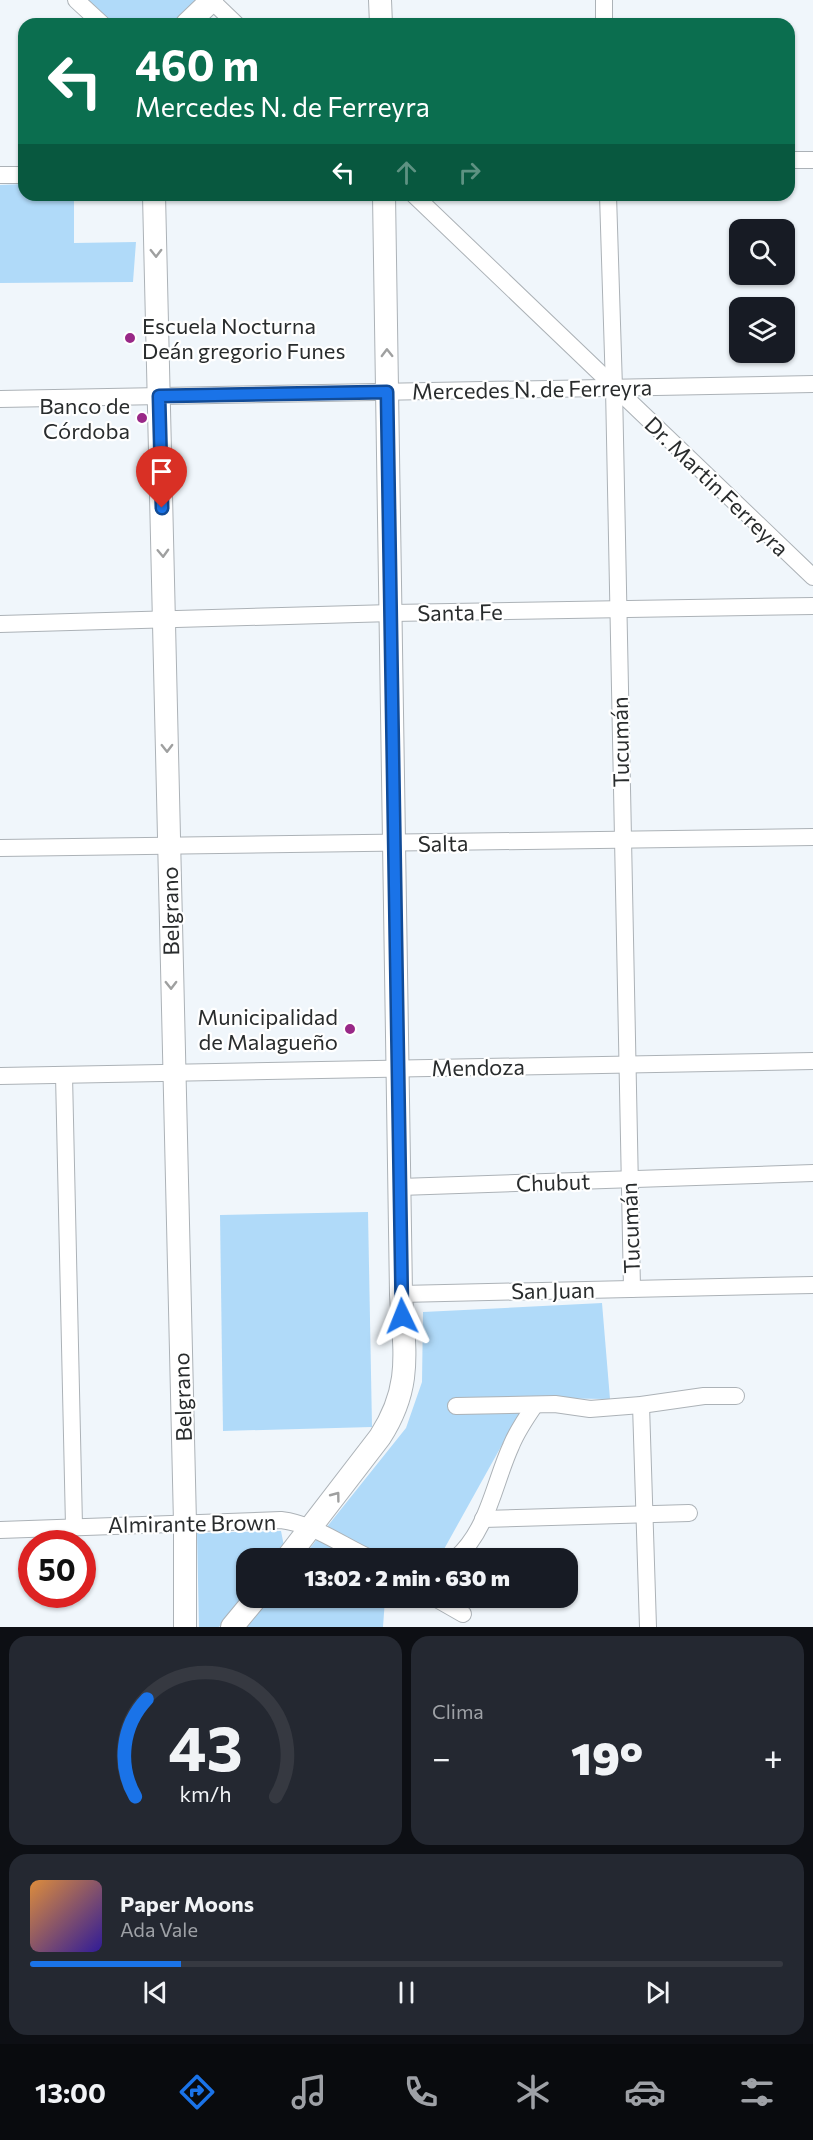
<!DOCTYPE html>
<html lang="es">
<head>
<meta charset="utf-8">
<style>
  body { margin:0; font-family:Commissioner,sans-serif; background:#242831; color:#f1f3f6; height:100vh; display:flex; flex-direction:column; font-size:22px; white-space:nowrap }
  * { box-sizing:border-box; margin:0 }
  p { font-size:20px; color:#9ea1a6 }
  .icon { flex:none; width:33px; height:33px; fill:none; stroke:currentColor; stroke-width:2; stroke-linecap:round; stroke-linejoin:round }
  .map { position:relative; height:1627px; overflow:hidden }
  .sheet { display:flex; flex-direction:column; gap:9px; padding:9px; background:#0d0f14; flex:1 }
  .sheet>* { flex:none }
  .guide { position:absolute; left:18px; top:18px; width:777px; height:183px; border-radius:18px; box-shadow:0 2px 4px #0004; background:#0b6e4f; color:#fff; overflow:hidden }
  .tools { position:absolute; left:729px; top:219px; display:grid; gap:12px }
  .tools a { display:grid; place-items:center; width:66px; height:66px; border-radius:12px; background:#171b24; box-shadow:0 2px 4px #0004; font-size:30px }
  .speed { position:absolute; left:18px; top:1530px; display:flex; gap:12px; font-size:30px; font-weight:700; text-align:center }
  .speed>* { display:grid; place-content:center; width:78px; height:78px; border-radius:50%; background:#171b24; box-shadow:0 2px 4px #0004; line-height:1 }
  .speed .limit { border:9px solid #d22; background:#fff; color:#111 }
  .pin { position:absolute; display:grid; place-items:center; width:51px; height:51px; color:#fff; margin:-62px -26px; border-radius:50% 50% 50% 0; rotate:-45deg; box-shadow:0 0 6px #0007 }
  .pin .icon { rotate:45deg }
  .me { position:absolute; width:66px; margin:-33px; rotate:358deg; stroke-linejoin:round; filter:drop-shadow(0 0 4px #0008) }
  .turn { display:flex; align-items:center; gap:21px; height:126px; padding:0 18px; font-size:27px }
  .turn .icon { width:78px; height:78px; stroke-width:2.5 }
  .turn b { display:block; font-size:42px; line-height:51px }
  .lanes { display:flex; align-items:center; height:57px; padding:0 18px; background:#0003; justify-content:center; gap:30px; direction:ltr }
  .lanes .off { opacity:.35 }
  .big { font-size:45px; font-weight:800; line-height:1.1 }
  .sheet .tile { flex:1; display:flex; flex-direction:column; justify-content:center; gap:9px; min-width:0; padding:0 21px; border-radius:18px; background:#242831 }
  .sheet .dial { align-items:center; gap:0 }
  .dial svg { height:156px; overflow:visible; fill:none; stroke:#363941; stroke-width:7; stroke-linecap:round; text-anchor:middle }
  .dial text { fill:#f1f3f6; stroke:none }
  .song { display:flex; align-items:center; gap:18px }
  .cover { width:72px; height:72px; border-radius:9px; background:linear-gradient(135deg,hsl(30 70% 55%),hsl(250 70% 35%)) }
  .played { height:6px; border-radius:3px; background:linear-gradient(90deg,#1a73e8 20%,#363941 20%) }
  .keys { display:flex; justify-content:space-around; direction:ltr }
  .heat { display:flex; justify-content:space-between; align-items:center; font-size:33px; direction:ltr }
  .sheet .tiles { flex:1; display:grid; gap:9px; grid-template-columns:1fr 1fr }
  .tile:last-child { grid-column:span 2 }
  .trip { position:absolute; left:236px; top:1548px; width:342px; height:60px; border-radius:18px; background:#171b24; box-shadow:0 2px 4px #0004; font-weight:800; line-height:60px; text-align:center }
  .dock { display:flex; height:96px; justify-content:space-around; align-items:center; background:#090b0e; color:#9ea1a6 }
  .dock .icon { width:42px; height:42px }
  .dock .selected { color:#1a73e8 }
  .dock b { font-size:27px; color:#f1f3f6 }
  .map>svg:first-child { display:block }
  .green { fill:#b0daf9 }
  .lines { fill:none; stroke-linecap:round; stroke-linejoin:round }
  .minor-casing { stroke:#acb2b7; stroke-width:18 }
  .secondary-casing { stroke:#acb2b7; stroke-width:24 }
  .minor { stroke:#fff; stroke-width:16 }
  .secondary { stroke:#fff; stroke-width:22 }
  .oneway { stroke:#9fa0a0 }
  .route-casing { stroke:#114b97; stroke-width:15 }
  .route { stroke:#1a73e8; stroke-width:10 }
  .poi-dot { fill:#992887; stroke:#fff; stroke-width:2 }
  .labels { text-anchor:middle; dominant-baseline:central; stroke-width:4.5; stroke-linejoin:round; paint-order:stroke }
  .poi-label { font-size:22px; fill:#292c2d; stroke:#fff; text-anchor:end }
  .street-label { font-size:22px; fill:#292c2d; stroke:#fff }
</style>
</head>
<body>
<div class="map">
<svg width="813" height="1627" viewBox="0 0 813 1627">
  <rect width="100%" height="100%" fill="#f0f6fb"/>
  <g class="green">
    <polygon points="76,0 212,0 187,24 102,24"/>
    <polygon points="24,184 24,195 74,195 74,243 136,242 133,282 0,283 0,185"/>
    <polygon points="368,1212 372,1427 223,1431 220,1215"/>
    <polygon points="602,1303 610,1399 528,1398 443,1551 434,1558 302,1558 406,1428 422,1382 423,1312"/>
    <polygon points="281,1531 284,1546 273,1558 246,1558 246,1593 219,1627 199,1627 197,1533"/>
    <polygon points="270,1598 387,1598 385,1599 383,1627 247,1627"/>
  </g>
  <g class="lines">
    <g class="minor-casing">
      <g id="minor">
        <polyline points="76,0 102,24"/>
        <polyline points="604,0 604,24"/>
        <polyline points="212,1 236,24"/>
        <polyline points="789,160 813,160"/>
        <polyline points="0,175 24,175"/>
        <polyline points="414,195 813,577"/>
        <polyline points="608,195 614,388 632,1289"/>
        <polyline points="0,399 813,384"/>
        <polyline points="0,624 392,613 813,606"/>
        <polyline points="0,848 813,837"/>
        <polyline points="64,1075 74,1526"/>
        <polyline points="0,1076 813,1061"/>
        <polyline points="400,1187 813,1173"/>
        <polyline points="401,1294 813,1285"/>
        <polyline points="641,1405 648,1627"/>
        <polyline points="456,1406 555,1404 590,1409 641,1405 704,1396 736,1396"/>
        <polyline points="483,1519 689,1513"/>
        <path d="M0 1530 281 1520C314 1524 341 1545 370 1558"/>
        <path d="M456 1558C488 1530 494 1483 511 1446 517 1431 526 1418 535 1405"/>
        <polyline points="435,1598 463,1614"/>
      </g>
    </g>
    <g class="secondary-casing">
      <g id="secondary">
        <polyline points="380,0 381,24"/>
        <polyline points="187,24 212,0"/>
        <polyline points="154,195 185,1523 185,1627"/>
        <path d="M287 1558 380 1437C413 1386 404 1351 401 1294L384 195"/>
        <polyline points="232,1627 256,1598"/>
      </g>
    </g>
    <use href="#minor" class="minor"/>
    <use href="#secondary" class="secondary"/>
  </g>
  <defs><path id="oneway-chevron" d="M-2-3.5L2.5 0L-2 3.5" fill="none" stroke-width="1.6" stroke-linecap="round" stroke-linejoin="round" transform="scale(1.5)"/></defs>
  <g class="oneway">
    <use href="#oneway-chevron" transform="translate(156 253) rotate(89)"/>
    <use href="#oneway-chevron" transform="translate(387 353) rotate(-91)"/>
    <use href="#oneway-chevron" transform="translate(163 553) rotate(88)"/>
    <use href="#oneway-chevron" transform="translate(167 748) rotate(89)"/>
    <use href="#oneway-chevron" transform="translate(171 985) rotate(89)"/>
    <use href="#oneway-chevron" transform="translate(336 1496) rotate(-53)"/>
  </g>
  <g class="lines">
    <g class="route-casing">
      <polyline id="route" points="162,508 159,396 387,392 402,1316"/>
    </g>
    <use href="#route" class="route"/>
  </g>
  <g class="poi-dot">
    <circle cx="130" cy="338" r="6"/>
    <circle cx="142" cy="418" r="6"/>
    <circle cx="350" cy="1029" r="6"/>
  </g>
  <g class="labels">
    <g class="poi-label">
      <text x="142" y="325" text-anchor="start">Escuela Nocturna<tspan x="142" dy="25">Deán gregorio Funes</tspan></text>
      <text x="130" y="405">Banco de<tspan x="130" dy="25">Córdoba</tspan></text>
      <text x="338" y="1016">Municipalidad<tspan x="338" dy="25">de Malagueño</tspan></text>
    </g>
    <g class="street-label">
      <text transform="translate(532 389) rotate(-1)">Mercedes N. de Ferreyra</text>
      <text transform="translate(717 486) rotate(44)">Dr. Martin Ferreyra</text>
      <text transform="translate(460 612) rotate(-1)">Santa Fe</text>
      <text transform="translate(620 742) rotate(-91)">Tucumán</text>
      <text transform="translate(443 843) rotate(-1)">Salta</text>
      <text transform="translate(170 911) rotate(-91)">Belgrano</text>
      <text transform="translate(478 1067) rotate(-1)">Mendoza</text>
      <text transform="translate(553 1182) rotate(-2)">Chubut</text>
      <text transform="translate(630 1228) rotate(-92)">Tucumán</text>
      <text transform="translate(553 1290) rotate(-1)">San Juan</text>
      <text transform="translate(182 1397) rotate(-92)">Belgrano</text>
      <text transform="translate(192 1523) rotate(-1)">Almirante Brown</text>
    </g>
  </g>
</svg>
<div class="tools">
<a><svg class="icon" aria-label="search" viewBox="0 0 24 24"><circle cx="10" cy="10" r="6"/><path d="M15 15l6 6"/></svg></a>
<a><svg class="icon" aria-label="layers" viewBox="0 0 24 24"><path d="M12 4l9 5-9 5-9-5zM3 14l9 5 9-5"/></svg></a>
</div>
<div class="speed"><div class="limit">50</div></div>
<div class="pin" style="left:162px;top:508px;background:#d93025"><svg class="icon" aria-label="arrive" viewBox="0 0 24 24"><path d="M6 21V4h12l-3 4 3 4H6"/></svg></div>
<svg class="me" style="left:402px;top:1316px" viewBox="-20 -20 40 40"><path d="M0-17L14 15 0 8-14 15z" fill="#1a73e8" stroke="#fff" stroke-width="4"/></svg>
<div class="trip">13:02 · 2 min · 630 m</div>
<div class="guide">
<div class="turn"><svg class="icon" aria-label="left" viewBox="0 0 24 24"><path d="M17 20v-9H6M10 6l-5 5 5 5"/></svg><div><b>460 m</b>Mercedes N. de Ferreyra</div></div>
<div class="lanes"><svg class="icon" aria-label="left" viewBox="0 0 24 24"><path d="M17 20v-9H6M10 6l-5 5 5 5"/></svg><svg class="icon off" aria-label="ahead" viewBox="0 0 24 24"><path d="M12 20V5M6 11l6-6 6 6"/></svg><svg class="icon off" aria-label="right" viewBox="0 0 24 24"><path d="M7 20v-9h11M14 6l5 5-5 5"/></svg></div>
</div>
</div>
<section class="sheet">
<div class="tiles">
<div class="tile dial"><svg viewBox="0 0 100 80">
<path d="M14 69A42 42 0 1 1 86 69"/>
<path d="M14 69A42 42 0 0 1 20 19" stroke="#1a73e8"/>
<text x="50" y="56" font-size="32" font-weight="700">43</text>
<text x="50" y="72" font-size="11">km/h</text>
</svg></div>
<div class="tile"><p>Clima</p>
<div class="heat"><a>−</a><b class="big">19°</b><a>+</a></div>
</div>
<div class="tile">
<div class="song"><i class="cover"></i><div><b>Paper Moons</b><p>Ada Vale</p></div></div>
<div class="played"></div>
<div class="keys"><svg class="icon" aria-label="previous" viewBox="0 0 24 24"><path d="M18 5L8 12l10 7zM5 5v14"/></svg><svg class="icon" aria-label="pause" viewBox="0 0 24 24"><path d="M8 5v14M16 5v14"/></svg><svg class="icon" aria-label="next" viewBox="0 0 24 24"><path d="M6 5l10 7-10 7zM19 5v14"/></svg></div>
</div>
</div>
</section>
<nav class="dock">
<b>13:00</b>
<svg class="icon selected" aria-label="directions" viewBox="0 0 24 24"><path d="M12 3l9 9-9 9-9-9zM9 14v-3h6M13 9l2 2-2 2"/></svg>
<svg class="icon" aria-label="music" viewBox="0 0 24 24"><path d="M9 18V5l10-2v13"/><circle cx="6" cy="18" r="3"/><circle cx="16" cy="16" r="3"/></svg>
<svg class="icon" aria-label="phone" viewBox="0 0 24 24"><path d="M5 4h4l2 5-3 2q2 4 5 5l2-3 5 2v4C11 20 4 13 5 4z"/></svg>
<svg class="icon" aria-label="climate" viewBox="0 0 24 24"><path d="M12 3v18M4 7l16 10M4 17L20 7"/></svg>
<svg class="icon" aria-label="car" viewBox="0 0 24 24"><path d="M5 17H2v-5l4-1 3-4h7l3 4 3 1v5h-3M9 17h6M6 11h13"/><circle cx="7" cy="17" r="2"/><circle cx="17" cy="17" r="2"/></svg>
<svg class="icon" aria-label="filters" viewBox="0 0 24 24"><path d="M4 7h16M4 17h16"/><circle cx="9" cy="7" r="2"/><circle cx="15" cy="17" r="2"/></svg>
</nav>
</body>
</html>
